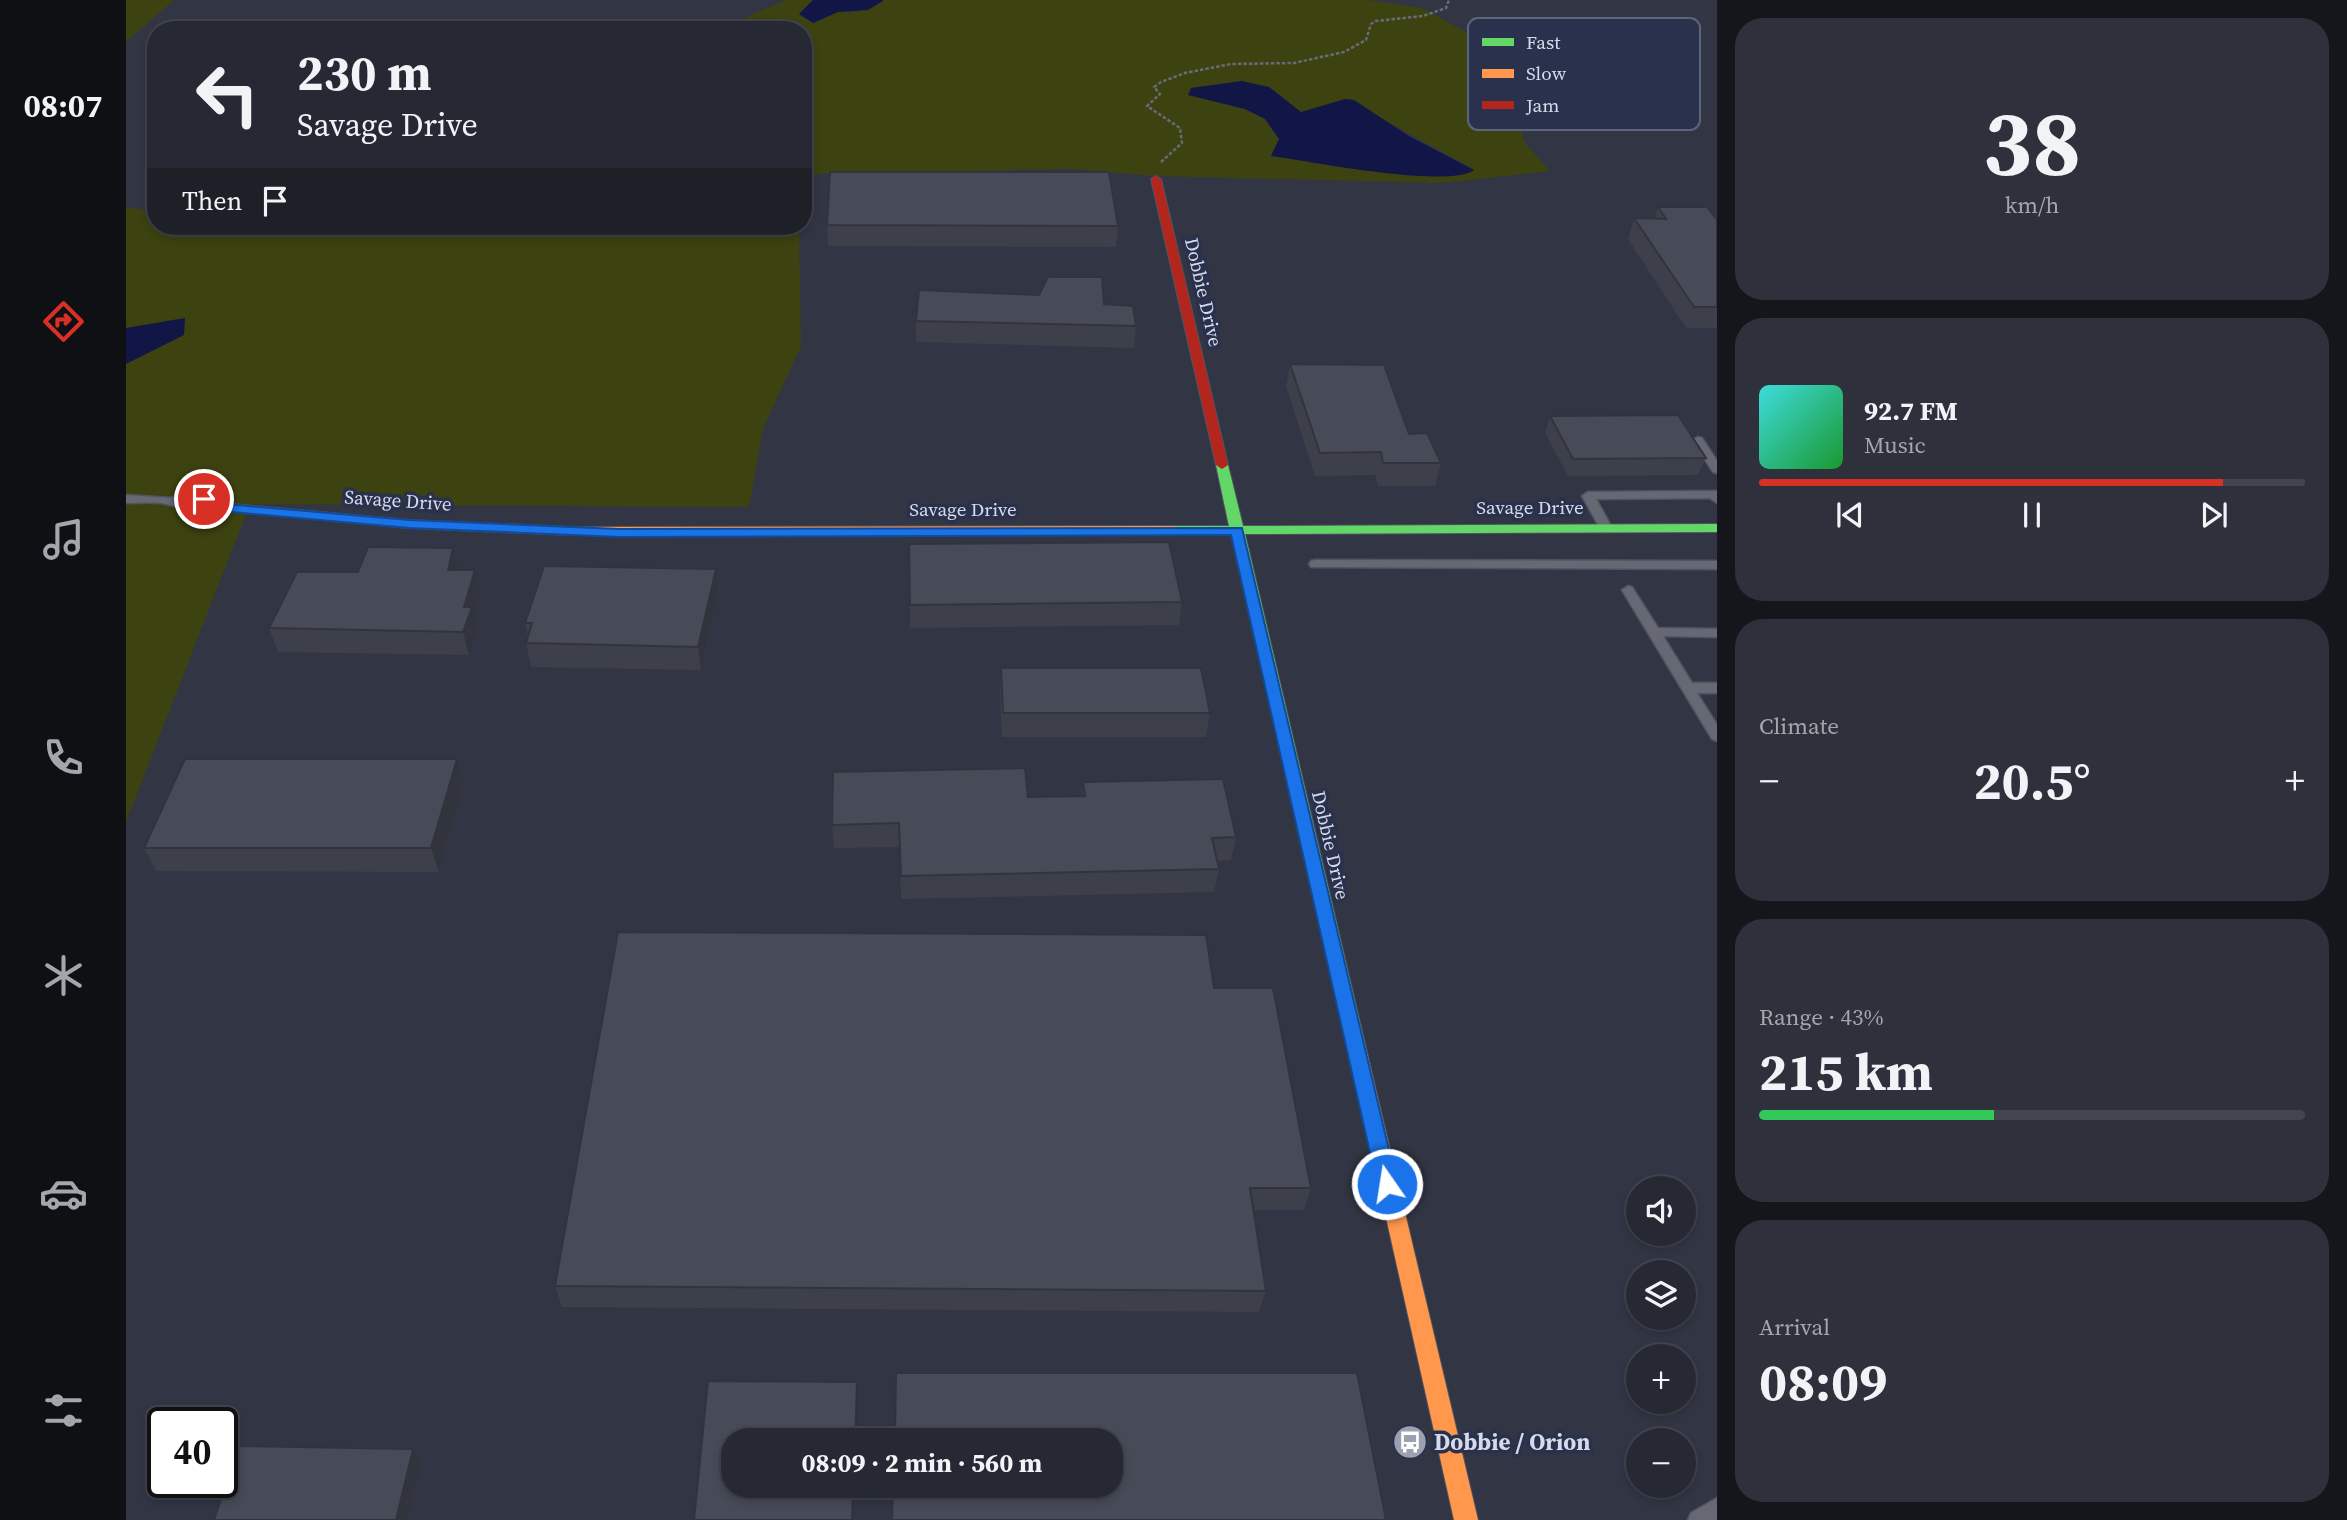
<!DOCTYPE html>
<html lang="en">
<head>
<meta charset="utf-8">
<style>
  body { margin:0; font-family:"Source Serif 4",serif; background:#2e303b; color:#f1f3f6; height:100vh; display:flex; flex-direction:column; font-size:26px; white-space:nowrap }
  * { box-sizing:border-box; margin:0 }
  p { font-size:23px; color:#a4a6ac }
  .icon { flex:none; width:38px; height:38px; fill:none; stroke:currentColor; stroke-width:2; stroke-linecap:round; stroke-linejoin:round }
  .map { position:relative; flex:1; overflow:hidden }
  .sheet { display:flex; flex-direction:column; gap:18px; padding:18px; background:#15161c; width:630px }
  .sheet>* { flex:none }
  .guide { position:absolute; left:21px; top:21px; width:665px; height:214px; border-radius:28px; box-shadow:0 4px 10px #0003,0 0 0 2px #42444e; background:#262833; color:#f1f3f6; overflow:hidden }
  .tools { position:absolute; left:1500px; top:1176px; display:grid; gap:14px }
  .tools a { display:grid; place-items:center; width:70px; height:70px; border-radius:50%; background:#262833; box-shadow:0 4px 10px #0003,0 0 0 2px #42444e; font-size:35px }
  .speed { position:absolute; left:21px; top:1407px; display:flex; gap:14px; font-size:35px; font-weight:700; text-align:center }
  .speed>* { display:grid; place-content:center; width:91px; height:91px; border-radius:50%; background:#262833; box-shadow:0 4px 10px #0003,0 0 0 2px #42444e; line-height:1 }
  .speed .limit { border:4px solid #111; border-radius:10px; background:#fff; color:#111 }
  .pin { position:absolute; display:grid; place-items:center; width:60px; height:60px; color:#fff; margin:-30px; border:4px solid #fff; border-radius:50%; box-shadow:0 2px 7px #0007 }
  .me { position:absolute; width:77px; margin:-38px; rotate:347deg; stroke-linejoin:round; filter:drop-shadow(0 0 5px #0008) }
  .turn { display:flex; align-items:center; gap:24px; height:147px; padding:0 35px; font-size:32px }
  .turn .icon { width:91px; height:91px; stroke-width:2.5 }
  .turn b { display:block; font-size:49px; line-height:60px }
  .then { display:flex; align-items:center; height:66px; padding:0 35px; background:#0003; gap:14px; font-size:26px }
  .big { font-size:52px; font-weight:700; line-height:1.1 }
  .sheet .card { flex:1; display:flex; flex-direction:column; justify-content:center; gap:10px; min-width:0; padding:0 24px; border-radius:28px; background:#2e303b }
  .sheet .dial { align-items:center; gap:0 }
  .dial b { font-size:91px; line-height:1 }
  .song { display:flex; align-items:center; gap:21px }
  .cover { width:84px; height:84px; border-radius:10px; background:linear-gradient(135deg,hsl(180 70% 55%),hsl(130 70% 35%)) }
  .played { height:7px; border-radius:4px; background:linear-gradient(90deg,#d93025 85%,#42444e 85%) }
  .keys { display:flex; justify-content:space-around; direction:ltr }
  .heat { display:flex; justify-content:space-between; align-items:center; font-size:38px; direction:ltr }
  .charge { height:10px; border-radius:5px; background:linear-gradient(90deg,#34c759 43%,#42444e 0) }
  .trip { position:absolute; left:595px; top:1428px; width:402px; height:70px; border-radius:28px; background:#262833; box-shadow:0 4px 10px #0003,0 0 0 2px #42444e; font-weight:700; line-height:70px; text-align:center }
  main { display:flex; flex:1; min-height:0 }
  .tabs { display:flex; flex-direction:column; width:126px; justify-content:space-around; align-items:center; background:#0f1014; color:#a4a6ac }
  .tabs .icon { width:49px; height:49px }
  .tabs .selected { color:#d93025 }
  .tabs b { font-size:32px; color:#f1f3f6 }
  .map>svg:first-child { display:block }
  .green { fill:#3d4211; fill-rule:evenodd }
  .water { fill:#111647 }
  .lines { fill:none; stroke-linecap:round; stroke-linejoin:round }
  .lane-casing { stroke:#505460; stroke-width:3 }
  .fast-casing { stroke:#505460; stroke-width:2 }
  .slow-casing { stroke:#505460; stroke-width:2 }
  .jam-casing { stroke:#505460; stroke-width:2 }
  .path { stroke:#686b75; stroke-width:2.5; stroke-dasharray:3.5 2; stroke-linecap:butt }
  .lane { fill:#666974; fill-rule:evenodd }
  .fast { fill:#63d668; fill-rule:evenodd }
  .slow { fill:#ff974d; fill-rule:evenodd }
  .jam { fill:#b3261e; fill-rule:evenodd }
  .wall { fill:#3d404b }
  .shaded-wall { fill:#32343d }
  .building { fill:#474b57; stroke:#32343d; stroke-width:2 }
  .route { fill:#1a73e8; stroke:#114b97; stroke-width:2 }
  .labels { text-anchor:middle; dominant-baseline:central; stroke-width:7; stroke-linejoin:round; paint-order:stroke }
  .street-label { font-size:19px; fill:#d5dbec; stroke:#2a314c }
  .near-poi-label { font-size:23px; font-weight:bold; fill:#d5dbec; stroke:#2a314c; text-anchor:start }
  .key { fill:#2a314c; stroke:#5d647c; stroke-width:2 }
  .key-label { font-size:19px; fill:#d5dbec }
</style>
</head>
<body>
<main>
<nav class="tabs">
<b>08:07</b>
<svg class="icon selected" aria-label="directions" viewBox="0 0 24 24"><path d="M12 3l9 9-9 9-9-9zM9 14v-3h6M13 9l2 2-2 2"/></svg>
<svg class="icon" aria-label="music" viewBox="0 0 24 24"><path d="M9 18V5l10-2v13"/><circle cx="6" cy="18" r="3"/><circle cx="16" cy="16" r="3"/></svg>
<svg class="icon" aria-label="phone" viewBox="0 0 24 24"><path d="M5 4h4l2 5-3 2q2 4 5 5l2-3 5 2v4C11 20 4 13 5 4z"/></svg>
<svg class="icon" aria-label="climate" viewBox="0 0 24 24"><path d="M12 3v18M4 7l16 10M4 17L20 7"/></svg>
<svg class="icon" aria-label="car" viewBox="0 0 24 24"><path d="M5 17H2v-5l4-1 3-4h7l3 4 3 1v5h-3M9 17h6M6 11h13"/><circle cx="7" cy="17" r="2"/><circle cx="17" cy="17" r="2"/></svg>
<svg class="icon" aria-label="filters" viewBox="0 0 24 24"><path d="M4 7h16M4 17h16"/><circle cx="9" cy="7" r="2"/><circle cx="15" cy="17" r="2"/></svg>
</nav>
<div class="map">
<svg width="1591" height="1520" viewBox="0 0 1591 1520">
  <rect width="100%" height="100%" fill="#323644"/>
  <g class="green">
    <polygon points="0,0 48,0 0,42"/>
    <path d="M660 0H687L673 14 687 23 712 12H730L757 0H1241L1297 8 1347 36 1369 63 1400 144 1424 171 1315 183 1028 176 949 169 677 174V30H591ZM1143 87 1175 113 1219 99 1348 169 1145 155 1153 139 1139 119 1119 109 1063 95Z"/>
    <polygon points="0,207 30,211 30,226 673,226 675,346 637,429 623,507 124,504 0,822 0,364 59,319 0,328"/>
  </g>
  <g class="water">
    <polygon points="687,0 757,0 757,1 742,10 712,12 687,23 673,14"/>
    <path d="M1116 81 1143 87 1175 112 1219 99 1228 100 1283 136 1348 170C1322 189 1183 161 1145 156L1153 139 1139 119 1119 109 1062 95 1065 88Z"/>
    <polygon points="59,318 58,335 0,364 0,328"/>
  </g>
  <g class="lines">
    <g class="lane-casing">
      <g id="lane">
        <polygon points="1572,437 1576,438 1591,461 1591,473 1587,472 1566,440"/>
        <polygon points="1587,491 1591,491 1591,503 1584,498 1470,499 1486,528 1480,532 1474,528 1456,496 1462,492"/>
        <path d="M56 494 82 497 90 506C73 518 53 506 35 503 23 502 12 503 0 503V495L44 498ZM56 502H75L76 504Z"/>
        <polygon points="1189,560 1591,561 1591,569 1185,567 1183,564 1185,561"/>
        <polygon points="1502,586 1506,587 1532,628 1591,629 1591,637 1537,636 1566,683 1591,683 1591,693 1571,693 1591,725 1591,741 1586,739 1496,590"/>
        <polygon points="1591,1498 1591,1520 1562,1520 1565,1513"/>
      </g>
    </g>
    <g class="fast-casing">
      <polygon id="fast" points="1096,461 1102,465 1117,526 1591,524 1591,532 1119,534 1242,1057 1240,1063 1233,1065 1226,1063 1224,1057 1105,534 1047,534 1040,530 1047,526 1103,526 1090,465"/>
    </g>
    <g class="slow-casing">
      <g id="slow">
        <polygon points="1047,526 1052,527 1054,530 1052,533 444,535 437,531 444,527"/>
        <polygon points="1233,1049 1240,1051 1242,1057 1352,1520 1328,1520 1224,1057 1226,1051"/>
      </g>
    </g>
    <g class="jam-casing">
      <g id="jam">
        <polygon points="1030,176 1035,179 1102,465 1096,469 1090,465 1025,179"/>
        <polygon points="84,502 283,520 444,527 451,531 444,535 283,528 79,509 77,506"/>
      </g>
    </g>
    <polyline class="path" points="1035,162 1056,143 1054,128 1021,106 1034,94 1028,87 1035,82 1059,73 1105,64 1168,63 1218,52 1240,40 1245,24 1250,21 1297,16 1320,8 1323,0"/>
    <use href="#lane" class="lane"/>
    <use href="#fast" class="fast"/>
    <use href="#slow" class="slow"/>
    <use href="#jam" class="jam"/>
  </g>
  <g class="wall">
    <polygon points="1532,207 1591,220 1591,328 1560,328 1502,239 1508,218 1529,219"/>
    <polygon points="701,225 992,226 990,247 702,246"/>
    <polygon points="978,304 1010,326 1008,348 790,342 790,321"/>
    <polygon points="1164,364 1283,434 1315,463 1309,486 1252,486 1249,475 1189,476 1160,386"/>
    <polygon points="1424,416 1580,458 1572,475 1442,476 1419,433"/>
    <polygon points="783,544 1056,602 1053,625 784,628"/>
    <polygon points="327,548 332,570 354,593 348,616 352,631 343,655 152,652 143,628 232,572"/>
    <polygon points="592,592 575,670 405,667 400,643 402,637 399,623"/>
    <polygon points="875,668 1084,713 1080,737 876,737 874,691"/>
    <polygon points="331,759 338,783 313,872 30,871 18,848"/>
    <polygon points="957,782 1110,837 1105,860 1091,861 1093,869 1088,892 775,899 774,847 708,848 706,825 902,797 956,796"/>
    <polygon points="1088,988 1185,1188 1178,1210 1127,1210 1140,1291 1133,1312 436,1307 429,1286"/>
  </g>
  <g class="shaded-wall">
    <polygon points="327,548 333,571 322,570"/>
    <polygon points="590,569 592,592 575,670 572,647"/>
    <polygon points="349,570 354,593 348,616 352,631 343,655 337,632 338,607"/>
    <polygon points="331,759 338,783 313,872 305,848"/>
    <polygon points="731,1382 732,1402 731,1440 729,1440"/>
    <polygon points="287,1449 295,1463 282,1520 270,1520"/>
    <polygon points="727,1486 729,1486 728,1520 726,1520"/>
  </g>
  <g class="building">
    <polygon points="704,172 983,172 992,226 701,225"/>
    <polygon points="1532,207 1581,207 1591,220 1591,307 1568,307 1508,218 1540,219"/>
    <polygon points="922,277 976,277 978,304 1007,306 1010,326 790,321 793,290 913,295"/>
    <polygon points="1164,364 1258,365 1283,434 1301,433 1315,463 1257,463 1255,452 1194,453"/>
    <polygon points="1552,415 1580,458 1447,459 1424,416"/>
    <polygon points="1043,542 1056,602 784,605 783,544"/>
    <polygon points="242,547 327,548 322,570 349,570 338,607 346,607 337,632 143,628 171,572 232,572"/>
    <polygon points="418,566 590,569 572,647 400,643 406,623 399,623"/>
    <polygon points="875,668 1075,668 1084,713 877,713"/>
    <polygon points="59,759 331,759 305,848 18,848"/>
    <polygon points="899,768 902,797 959,796 957,782 1097,779 1110,837 1086,838 1093,869 775,876 773,823 706,825 707,772"/>
    <polygon points="492,932 1080,935 1088,988 1147,988 1185,1188 1124,1188 1140,1291 429,1286"/>
    <polygon points="770,1373 1231,1373 1260,1520 766,1520 767,1486 985,1486 985,1440 769,1440"/>
    <polygon points="582,1381 731,1382 729,1440 607,1440 607,1486 727,1486 726,1520 568,1520"/>
    <polygon points="112,1446 287,1449 270,1520 88,1520"/>
  </g>
  <polygon class="route" points="78,495 88,503 283,520 493,529 1116,528 1271,1184 1268,1190 1261,1193 1254,1190 1251,1184 1105,535 493,537 283,528 84,510 71,499"/>
  <defs>
    <g id="bus-disc" transform="scale(1.75)"><circle r="9.5" fill="#9ca1b1" stroke="#2a314c"/><path d="M-5-6H5V4H4V6H2V4H-2V6H-4V4H-5ZM-3.5-4V0h7V-4ZM-3.5 1.2v1.5H-2V1.2ZM2 1.2v1.5H3.5V1.2Z" fill="#fff"/></g>
  </defs>
  <g fill-rule="evenodd">
    <use href="#bus-disc" x="1284" y="1442"/>
  </g>
  <g class="labels">
    <g class="street-label">
      <text transform="translate(1078 292) rotate(77)">Dobbie Drive</text>
      <text transform="translate(272 500) rotate(4)">Savage Drive</text>
      <text x="1404" y="507">Savage Drive</text>
      <text x="837" y="509">Savage Drive</text>
      <text transform="translate(1205 845) rotate(77)">Dobbie Drive</text>
    </g>
    <g class="near-poi-label">
      <text x="1308" y="1442">Dobbie / Orion</text>
    </g>
  </g>
  <rect x="1342" y="18" width="232" height="112" rx="10" class="key"/>
  <rect x="1356" y="38" width="32" height="8" fill="#63d668"/>
  <rect x="1356" y="69" width="32" height="9" fill="#ff974d"/>
  <rect x="1356" y="101" width="32" height="8" fill="#b3261e"/>
  <g class="key-label">
    <text x="1400" y="49">Fast</text>
    <text x="1400" y="80">Slow</text>
    <text x="1400" y="112">Jam</text>
  </g>
</svg>
<div class="tools">
<a><svg class="icon" aria-label="sound" viewBox="0 0 24 24"><path d="M4 9h4l5-4v14l-5-4H4zM17 9q2 3 0 6"/></svg></a>
<a><svg class="icon" aria-label="layers" viewBox="0 0 24 24"><path d="M12 4l9 5-9 5-9-5zM3 14l9 5 9-5"/></svg></a>
<a>+</a>
<a>−</a>
</div>
<div class="speed"><div class="limit">40</div></div>
<div class="pin" style="left:78px;top:499px;background:#d93025"><svg class="icon" aria-label="arrive" viewBox="0 0 24 24"><path d="M6 21V4h12l-3 4 3 4H6"/></svg></div>
<svg class="me" style="left:1261px;top:1184px" viewBox="-20 -20 40 40"><circle r="17" fill="#1a73e8" stroke="#fff" stroke-width="3"/><path d="M0-11L8 9 0 5-8 9z" fill="#fff"/></svg>
<div class="trip">08:09 · 2 min · 560 m</div>
<div class="guide">
<div class="turn"><svg class="icon" aria-label="left" viewBox="0 0 24 24"><path d="M17 20v-9H6M10 6l-5 5 5 5"/></svg><div><b>230 m</b>Savage Drive</div></div>
<div class="then">Then<svg class="icon" aria-label="arrive" viewBox="0 0 24 24"><path d="M6 21V4h12l-3 4 3 4H6"/></svg></div>
</div>
</div>
<section class="sheet">
<div class="card dial"><b>38</b><p>km/h</p></div>
<div class="card">
<div class="song"><i class="cover"></i><div><b>92.7 FM</b><p>Music</p></div></div>
<div class="played"></div>
<div class="keys"><svg class="icon" aria-label="previous" viewBox="0 0 24 24"><path d="M18 5L8 12l10 7zM5 5v14"/></svg><svg class="icon" aria-label="pause" viewBox="0 0 24 24"><path d="M8 5v14M16 5v14"/></svg><svg class="icon" aria-label="next" viewBox="0 0 24 24"><path d="M6 5l10 7-10 7zM19 5v14"/></svg></div>
</div>
<div class="card"><p>Climate</p>
<div class="heat"><a>−</a><b class="big">20.5°</b><a>+</a></div>
</div>
<div class="card"><p>Range · 43%</p><b class="big">215 km</b><div class="charge"></div></div>
<div class="card"><p>Arrival</p><b class="big">08:09</b></div>
</section>
</main>
</body>
</html>
